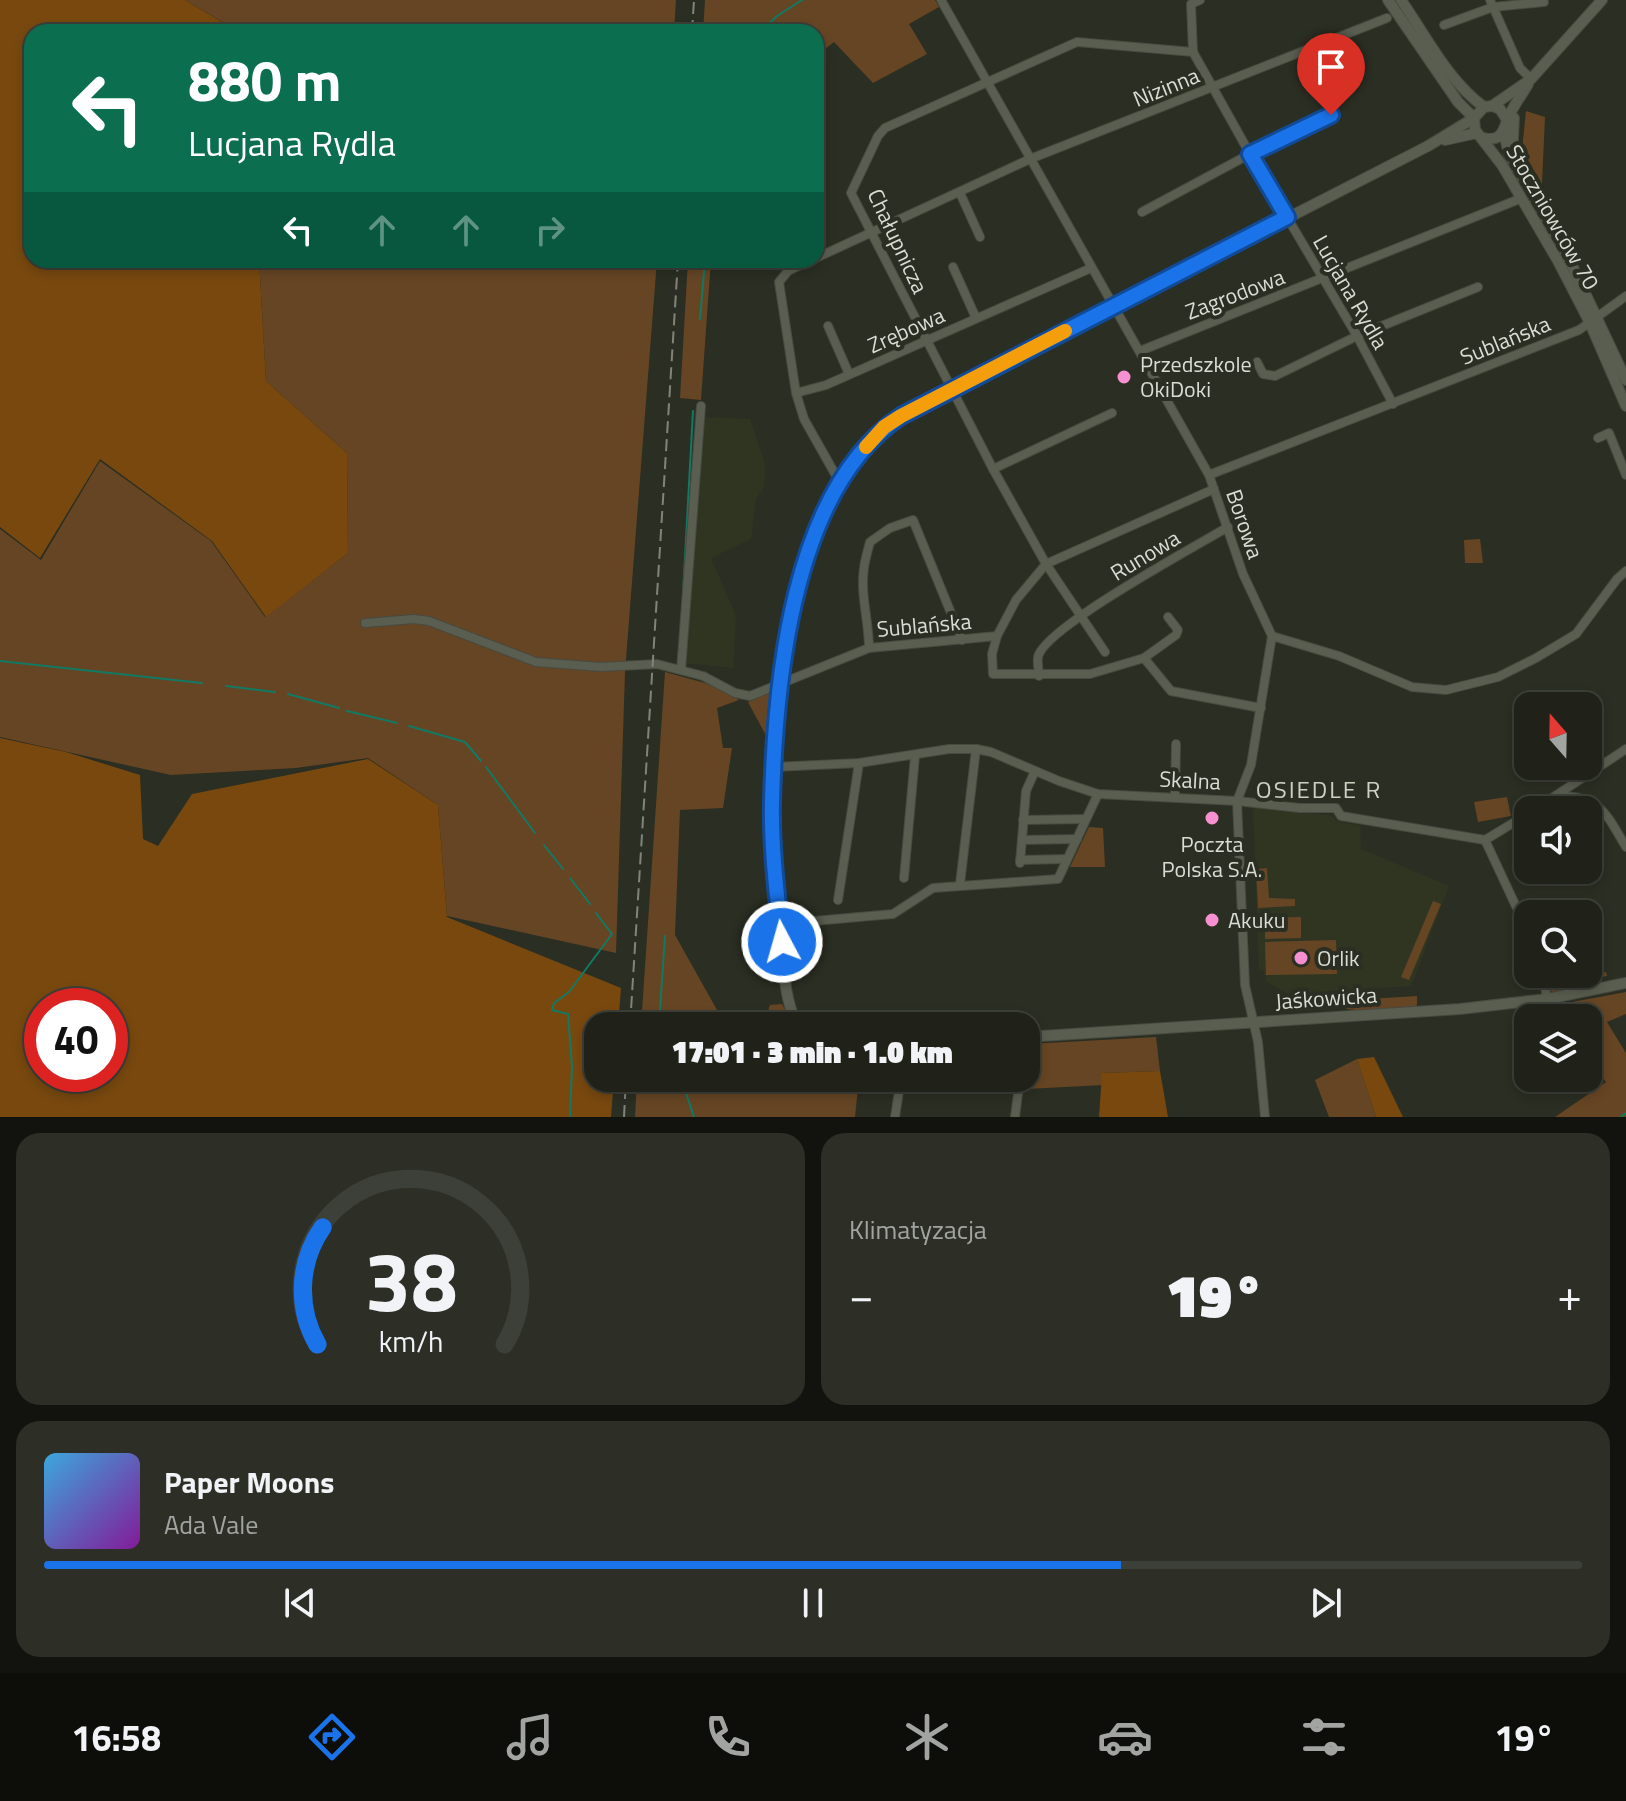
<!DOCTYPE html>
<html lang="pl">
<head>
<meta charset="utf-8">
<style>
  body { margin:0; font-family:"Titillium Web",sans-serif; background:#2d2f27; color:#f1f3f6; height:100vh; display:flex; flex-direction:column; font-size:30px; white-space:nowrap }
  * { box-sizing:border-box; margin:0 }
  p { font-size:26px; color:#a2a4a2 }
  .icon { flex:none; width:44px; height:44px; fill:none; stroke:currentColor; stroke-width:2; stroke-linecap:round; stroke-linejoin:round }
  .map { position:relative; height:1117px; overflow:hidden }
  .sheet { display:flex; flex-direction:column; gap:16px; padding:16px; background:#12130e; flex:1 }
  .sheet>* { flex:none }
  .hud { position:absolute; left:24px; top:24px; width:800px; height:244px; border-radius:24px; box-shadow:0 4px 12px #0003,0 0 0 2px #3d3f39; background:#0b6e4f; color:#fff; overflow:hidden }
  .needle { width:52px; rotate:340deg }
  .controls { position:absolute; left:1514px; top:692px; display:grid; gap:16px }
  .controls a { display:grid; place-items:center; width:88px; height:88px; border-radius:16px; background:#20221a; box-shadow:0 4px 12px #0003,0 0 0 2px #3d3f39; font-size:40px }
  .speed { position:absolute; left:24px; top:988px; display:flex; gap:16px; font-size:40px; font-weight:700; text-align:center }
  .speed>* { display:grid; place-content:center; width:104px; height:104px; border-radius:50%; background:#20221a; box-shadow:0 4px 12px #0003,0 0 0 2px #3d3f39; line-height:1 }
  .speed .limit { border:12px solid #d22; background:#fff; color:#111 }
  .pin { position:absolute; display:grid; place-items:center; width:68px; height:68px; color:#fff; margin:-82px -34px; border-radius:50% 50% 50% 0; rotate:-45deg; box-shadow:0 0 8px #0007 }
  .pin .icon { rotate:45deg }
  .me { position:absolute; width:88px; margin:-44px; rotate:354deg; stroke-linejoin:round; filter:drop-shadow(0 0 6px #0008) }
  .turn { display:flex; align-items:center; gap:28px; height:168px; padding:0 32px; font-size:36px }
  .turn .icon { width:104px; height:104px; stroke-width:2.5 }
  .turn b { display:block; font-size:56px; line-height:68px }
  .lanes { display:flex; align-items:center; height:76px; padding:0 32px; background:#0003; justify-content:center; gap:40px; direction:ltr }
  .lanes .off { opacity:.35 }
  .big { font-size:60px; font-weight:800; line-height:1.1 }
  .sheet .card { flex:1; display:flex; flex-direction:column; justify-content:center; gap:12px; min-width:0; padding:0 28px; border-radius:24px; background:#2d2f27 }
  .sheet .dial { align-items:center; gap:0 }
  .dial svg { height:208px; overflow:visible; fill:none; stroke:#3d3f39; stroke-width:7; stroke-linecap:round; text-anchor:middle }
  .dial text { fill:#f1f3f6; stroke:none }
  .song { display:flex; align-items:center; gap:24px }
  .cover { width:96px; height:96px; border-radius:12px; background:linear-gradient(135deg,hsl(200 70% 55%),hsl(290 70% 35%)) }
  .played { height:8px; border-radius:4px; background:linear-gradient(90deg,#1a73e8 70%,#3d3f39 70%) }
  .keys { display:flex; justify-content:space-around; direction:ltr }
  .heat { display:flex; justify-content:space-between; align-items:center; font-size:44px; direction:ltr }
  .sheet .tiles { flex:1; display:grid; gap:16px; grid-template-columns:1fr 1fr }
  .card:last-child { grid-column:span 2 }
  .trip { position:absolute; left:584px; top:1012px; width:456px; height:80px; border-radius:24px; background:#20221a; box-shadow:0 4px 12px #0003,0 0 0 2px #3d3f39; font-weight:800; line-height:80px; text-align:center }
  .dock { display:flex; height:128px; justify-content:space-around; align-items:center; background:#0d0e0a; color:#a2a4a2 }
  .dock .icon { width:56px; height:56px }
  .dock .selected { color:#1a73e8 }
  .dock b { font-size:36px; color:#f1f3f6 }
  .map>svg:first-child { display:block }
  .built { fill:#303522 }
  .green { fill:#664524 }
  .forest { fill:#78480f; fill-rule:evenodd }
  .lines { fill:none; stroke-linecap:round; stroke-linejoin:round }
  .stream { stroke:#127964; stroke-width:2 }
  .minor-casing { stroke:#474a40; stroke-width:10 }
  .tertiary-casing { stroke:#474a40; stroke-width:12 }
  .minor { stroke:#5a5e50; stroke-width:8 }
  .tertiary { stroke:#5a5e50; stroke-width:10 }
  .rail { stroke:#82847a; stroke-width:2; stroke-dasharray:12 6; stroke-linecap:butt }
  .route-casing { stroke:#114b97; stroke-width:20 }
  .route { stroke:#1a73e8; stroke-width:14 }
  .slow { stroke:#f59e0b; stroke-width:14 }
  .poi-dot { fill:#f690d0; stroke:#2b2e22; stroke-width:3 }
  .labels { text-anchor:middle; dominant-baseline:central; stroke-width:8; stroke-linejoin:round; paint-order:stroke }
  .street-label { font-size:22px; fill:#dbddd5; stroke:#2b2e22 }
  .poi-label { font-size:22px; fill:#dbddd5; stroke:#2b2e22; text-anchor:start }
  .neighbourhood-label { font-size:24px; letter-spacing:2px; fill:#ccd1c1; stroke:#2b2e22 }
</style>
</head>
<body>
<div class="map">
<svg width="1626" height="1117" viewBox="0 0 1626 1117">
  <rect width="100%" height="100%" fill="#2b2e22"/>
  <g class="built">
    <polygon points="700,417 750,419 765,464 764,488 756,499 751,539 711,558 736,616 733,668 682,663"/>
    <polygon points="1253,806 1332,816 1339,822 1360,825 1361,849 1449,886 1411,986 1288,994 1267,982 1263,970 1259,971"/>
  </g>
  <g class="green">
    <polygon points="185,0 676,0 674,32 240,32"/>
    <polygon points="705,0 935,0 939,7 909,24 927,54 873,83 834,42 816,56 816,32 703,32"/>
    <polygon points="1526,111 1545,117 1542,184 1522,150"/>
    <polygon points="259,260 657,260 625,672 616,953 447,916 438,805 368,758 296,768 171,775 0,737 0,529 41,560 100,461 211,541 265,617 348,553 347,453 266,381"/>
    <polygon points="688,260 711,260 701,400 680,398"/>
    <polygon points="1480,539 1483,563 1465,563 1464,540"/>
    <polygon points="665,672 716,686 739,700 717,708 723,748 732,748 723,808 680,810 675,935 726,1026 641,1026"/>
    <polygon points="772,692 767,712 770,713 769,741 748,702"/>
    <polygon points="1507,797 1511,816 1478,822 1474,802"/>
    <polygon points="1089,827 1103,828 1105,867 1070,867"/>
    <polygon points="1267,868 1269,898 1295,899 1295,906 1258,908 1256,869"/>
    <polygon points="1433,901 1441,904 1409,980 1401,977"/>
    <polygon points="1301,917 1301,938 1265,939 1265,918"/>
    <polygon points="1336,940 1337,974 1266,975 1265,942"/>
    <polygon points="1606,972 1607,976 1580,981 1581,989 1552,993 1548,983"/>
    <polygon points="1626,992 1626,1014 1607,1022 1626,1053 1626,1117 1555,1117 1606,1082 1588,1059 1588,1018 1528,1018 1528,1034 1521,1018 1529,1010"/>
    <polygon points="1417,996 1417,1005 1413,1008 1364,1012 1338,1007 1337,1001"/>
    <polygon points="782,1004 794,1026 763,1026 770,1005"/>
    <polygon points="1156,1037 1160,1071 1102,1073 1103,1085 1027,1089 1029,1044"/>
    <polygon points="1357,1059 1376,1117 1329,1117 1315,1080"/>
    <polygon points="637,1078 859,1078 855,1117 635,1117"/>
  </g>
  <g class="forest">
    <polygon points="0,0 185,0 239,32 32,32 32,260 259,260 266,381 347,453 348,553 266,617 212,541 100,459 40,558 0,527"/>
    <path d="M0 738 66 752 140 775 143 839 158 846 192 794 368 759 438 805 447 917 621 988 618 1026H598V1078H614L611 1117H0ZM42 1006H110V1074H42Z"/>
    <polygon points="1374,1057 1403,1117 1376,1117 1357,1059"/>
    <polygon points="1160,1071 1168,1117 1099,1117 1102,1073"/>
  </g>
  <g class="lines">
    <g class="stream">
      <polyline points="760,32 777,16 802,0"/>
      <polyline points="700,319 705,260"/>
      <polyline points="683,594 693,411"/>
      <polyline points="0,661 202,683"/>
      <polyline points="226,686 275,692"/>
      <polyline points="288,694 339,708"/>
      <polyline points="347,711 397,723"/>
      <polyline points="409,726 465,742 481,761"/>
      <polyline points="486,767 535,833"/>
      <polyline points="544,845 563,869"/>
      <polyline points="570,878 590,904"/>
      <polyline points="664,1026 660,1010 665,936"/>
      <polyline points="681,1078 694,1117"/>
      <polyline points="570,1117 572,1067 568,1014 552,1010 554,1003 569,992 612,934 596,913"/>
      <polyline points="1621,1117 1626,1113"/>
    </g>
    <g class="minor-casing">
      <g id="minor">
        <polyline points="941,0 1209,475 1243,574 1272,636 1251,765 1237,801 1245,985 1258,1042 1265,1117"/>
        <polyline points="1490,0 1520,68 1531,79"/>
        <polyline points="1444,25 1493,7 1544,2"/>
        <polyline points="1193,52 1191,4 1200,0"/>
        <polyline points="960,193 980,237"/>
        <polyline points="1142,212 1250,154 1331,115"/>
        <polyline points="816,258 1030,159 1387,18"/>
        <polyline points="811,260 788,271 779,282 796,393 804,419 839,481"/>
        <polyline points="953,267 976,318"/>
        <polyline points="828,326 849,374"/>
        <polyline points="1140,351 1522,198"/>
        <polyline points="1257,362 1263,374 1275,376 1357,336 1478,287"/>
        <polyline points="796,393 826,385 1091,268"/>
        <polyline points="1598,438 1609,433 1626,475"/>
        <polyline points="993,469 1112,413"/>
        <polyline points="1209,475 1579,330 1626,296"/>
        <polyline points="365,623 414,619 429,621 536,662 601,667 657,664 703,676 735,693 750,696 869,648 997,636 1016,600 1046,564 1214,489"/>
        <polyline points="997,636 992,654 993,674 1090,674 1144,658 1171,691 1261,708"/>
        <polyline points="1272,636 1339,656 1412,687 1446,690 1498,677 1536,658 1576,634 1617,579 1626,571"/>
        <path d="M869 648C869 622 860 594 864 568 865 559 868 550 870 542L890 528 913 520 962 640"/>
        <polyline points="1105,652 1046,564 993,469 851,193 878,136 885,128 1077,42 1193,52 1250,154 1357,336 1393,404"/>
        <polyline points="1144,658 1176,635 1178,630 1168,617"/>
        <polyline points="681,670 701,406"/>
        <path d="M1039 676C1039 671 1037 663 1038 657 1044 628 1196 546 1228 527"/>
        <polyline points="774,767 859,763 949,749 976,749 991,752 1059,781 1098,794 1237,801 1300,808 1336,808 1341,816 1485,840 1528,814"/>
        <path d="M1558 796C1601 796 1606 814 1626 847"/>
        <polyline points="1175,798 1176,744"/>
        <polyline points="1534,810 1626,749"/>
        <polyline points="1023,820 1085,819"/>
        <polyline points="1022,840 1077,839"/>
        <polyline points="1485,840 1528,932"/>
        <polyline points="1020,860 1067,859"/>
        <polyline points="1020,863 1026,791 1035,771"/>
        <polyline points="904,878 915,756"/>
        <polyline points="960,884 976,749"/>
        <polyline points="838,900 859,763"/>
        <polyline points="780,924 893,914 933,888 1058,879 1098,794"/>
        <polyline points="1543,974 1547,999"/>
        <polyline points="895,1117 901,1078"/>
        <polyline points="1015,1117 1020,1078"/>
      </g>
    </g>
    <g class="tertiary-casing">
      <g id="tertiary">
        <polyline points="1388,0 1458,102 1474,118"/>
        <path d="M1401 0C1426 36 1448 81 1484 107"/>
        <polyline points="1492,106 1531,79 1602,0"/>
        <polyline points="1474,118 1475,130 1502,165 1558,261 1590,323 1626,406"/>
        <polyline points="1504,133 1509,154 1570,261 1626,380"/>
        <path d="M1483 138C1505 143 1503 126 1511 112 1516 102 1523 93 1528 84"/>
        <polyline points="1445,140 1477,133"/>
        <polyline points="1512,158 1514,118"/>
        <path d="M798 1026C782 997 784 957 780 924 764 780 768 507 901 416L1428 146 1474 118 1484 107 1492 106 1500 109 1507 120"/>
        <polyline points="1026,1037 1460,1009 1547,999 1626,983"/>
      </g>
    </g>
    <use href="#minor" class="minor"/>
    <use href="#tertiary" class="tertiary"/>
    <g class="rail">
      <polyline points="692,32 694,0"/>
      <polyline points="630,1026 678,260"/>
      <polyline points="624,1117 626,1078"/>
    </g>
  </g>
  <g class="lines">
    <g class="route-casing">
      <path id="route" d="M782 942C777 896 771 849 772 802 775 681 792 489 901 416L1287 217 1250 154 1331 115"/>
    </g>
    <use href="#route" class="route"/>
    <polyline class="slow" points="866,447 884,427 901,416 1065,331"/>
  </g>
  <g class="poi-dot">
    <circle cx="1124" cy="377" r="8"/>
    <circle cx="1212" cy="818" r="8"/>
    <circle cx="1212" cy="920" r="8"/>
    <circle cx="1301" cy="958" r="8"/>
  </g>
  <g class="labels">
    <g class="street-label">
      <text transform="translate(1166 87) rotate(-22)">Nizinna</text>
      <text transform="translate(1553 217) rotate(60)">Stoczniowców 70</text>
      <text transform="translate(898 241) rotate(65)">Chałupnicza</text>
      <text transform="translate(1351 292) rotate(60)">Lucjana Rydla</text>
      <text transform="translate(1235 294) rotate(-21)">Zagrodowa</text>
      <text transform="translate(906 330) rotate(-24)">Zrębowa</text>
      <text transform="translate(1505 340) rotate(-22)">Sublańska</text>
      <text transform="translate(1245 524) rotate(71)">Borowa</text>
      <text transform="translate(1145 555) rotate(-31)">Runowa</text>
      <text transform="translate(924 625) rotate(-5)">Sublańska</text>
      <text transform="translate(1190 780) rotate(3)">Skalna</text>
      <text transform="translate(1326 998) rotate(-4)">Jaśkowicka</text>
    </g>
    <g class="poi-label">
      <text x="1140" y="364">Przedszkole<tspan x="1140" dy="25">OkiDoki</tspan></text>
      <text x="1212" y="844" text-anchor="middle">Poczta<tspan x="1212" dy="25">Polska S.A.</tspan></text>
      <text x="1228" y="920">Akuku</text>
      <text x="1317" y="958">Orlik</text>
    </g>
    <g class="neighbourhood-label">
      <text x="1319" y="789">OSIEDLE R</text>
    </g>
  </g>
</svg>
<div class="controls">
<a><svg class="needle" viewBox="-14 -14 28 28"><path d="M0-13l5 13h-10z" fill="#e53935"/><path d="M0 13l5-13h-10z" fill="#a2a4a2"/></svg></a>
<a><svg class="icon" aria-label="sound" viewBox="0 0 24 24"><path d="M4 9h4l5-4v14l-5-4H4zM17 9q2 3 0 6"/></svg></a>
<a><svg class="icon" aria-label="search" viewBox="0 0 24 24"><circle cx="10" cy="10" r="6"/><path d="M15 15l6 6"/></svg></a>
<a><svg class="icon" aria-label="layers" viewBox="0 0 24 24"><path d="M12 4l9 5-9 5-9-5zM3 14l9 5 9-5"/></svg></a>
</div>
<div class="speed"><div class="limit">40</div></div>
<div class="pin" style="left:1331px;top:115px;background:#d93025"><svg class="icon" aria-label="arrive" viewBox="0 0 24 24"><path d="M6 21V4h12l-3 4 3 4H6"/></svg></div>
<svg class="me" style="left:782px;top:942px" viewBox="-20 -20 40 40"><circle r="17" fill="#1a73e8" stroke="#fff" stroke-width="3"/><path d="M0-11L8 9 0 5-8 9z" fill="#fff"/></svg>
<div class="trip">17:01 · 3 min · 1.0 km</div>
<div class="hud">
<div class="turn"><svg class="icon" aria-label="left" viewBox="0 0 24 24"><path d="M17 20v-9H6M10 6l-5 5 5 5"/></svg><div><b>880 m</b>Lucjana Rydla</div></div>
<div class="lanes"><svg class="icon" aria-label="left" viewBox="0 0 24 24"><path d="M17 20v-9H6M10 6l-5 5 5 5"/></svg><svg class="icon off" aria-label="ahead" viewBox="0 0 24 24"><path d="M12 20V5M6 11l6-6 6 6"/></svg><svg class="icon off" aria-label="ahead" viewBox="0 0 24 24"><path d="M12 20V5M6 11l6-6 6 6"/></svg><svg class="icon off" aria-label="right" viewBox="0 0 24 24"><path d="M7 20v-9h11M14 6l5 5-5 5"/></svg></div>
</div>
</div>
<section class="sheet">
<div class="tiles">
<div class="card dial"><svg viewBox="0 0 100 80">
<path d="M14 69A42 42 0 1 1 86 69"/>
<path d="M14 69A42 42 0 0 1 16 24" stroke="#1a73e8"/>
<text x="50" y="56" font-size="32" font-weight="700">38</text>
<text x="50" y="72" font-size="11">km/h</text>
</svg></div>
<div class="card"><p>Klimatyzacja</p>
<div class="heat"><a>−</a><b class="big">19°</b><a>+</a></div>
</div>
<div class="card">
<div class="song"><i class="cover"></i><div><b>Paper Moons</b><p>Ada Vale</p></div></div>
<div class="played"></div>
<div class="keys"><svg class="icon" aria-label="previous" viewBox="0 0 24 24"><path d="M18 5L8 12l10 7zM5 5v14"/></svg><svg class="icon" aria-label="pause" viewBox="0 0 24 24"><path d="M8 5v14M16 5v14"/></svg><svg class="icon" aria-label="next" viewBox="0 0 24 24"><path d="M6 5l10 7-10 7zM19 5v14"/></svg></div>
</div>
</div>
</section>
<nav class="dock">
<b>16:58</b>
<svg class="icon selected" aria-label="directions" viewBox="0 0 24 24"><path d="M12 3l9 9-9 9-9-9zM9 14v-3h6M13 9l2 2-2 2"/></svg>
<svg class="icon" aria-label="music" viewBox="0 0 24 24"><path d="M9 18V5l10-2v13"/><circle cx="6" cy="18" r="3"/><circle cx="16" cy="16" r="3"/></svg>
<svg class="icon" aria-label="phone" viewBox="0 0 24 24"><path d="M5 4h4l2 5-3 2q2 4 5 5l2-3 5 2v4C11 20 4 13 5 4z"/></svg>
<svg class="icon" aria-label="climate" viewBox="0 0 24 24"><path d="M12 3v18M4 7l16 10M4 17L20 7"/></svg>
<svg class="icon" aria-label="car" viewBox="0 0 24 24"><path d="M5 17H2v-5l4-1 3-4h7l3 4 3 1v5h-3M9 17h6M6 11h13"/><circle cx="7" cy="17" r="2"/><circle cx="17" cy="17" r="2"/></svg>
<svg class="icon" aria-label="filters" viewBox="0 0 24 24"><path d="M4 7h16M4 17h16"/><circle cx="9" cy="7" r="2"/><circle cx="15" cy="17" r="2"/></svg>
<b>19°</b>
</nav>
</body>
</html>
